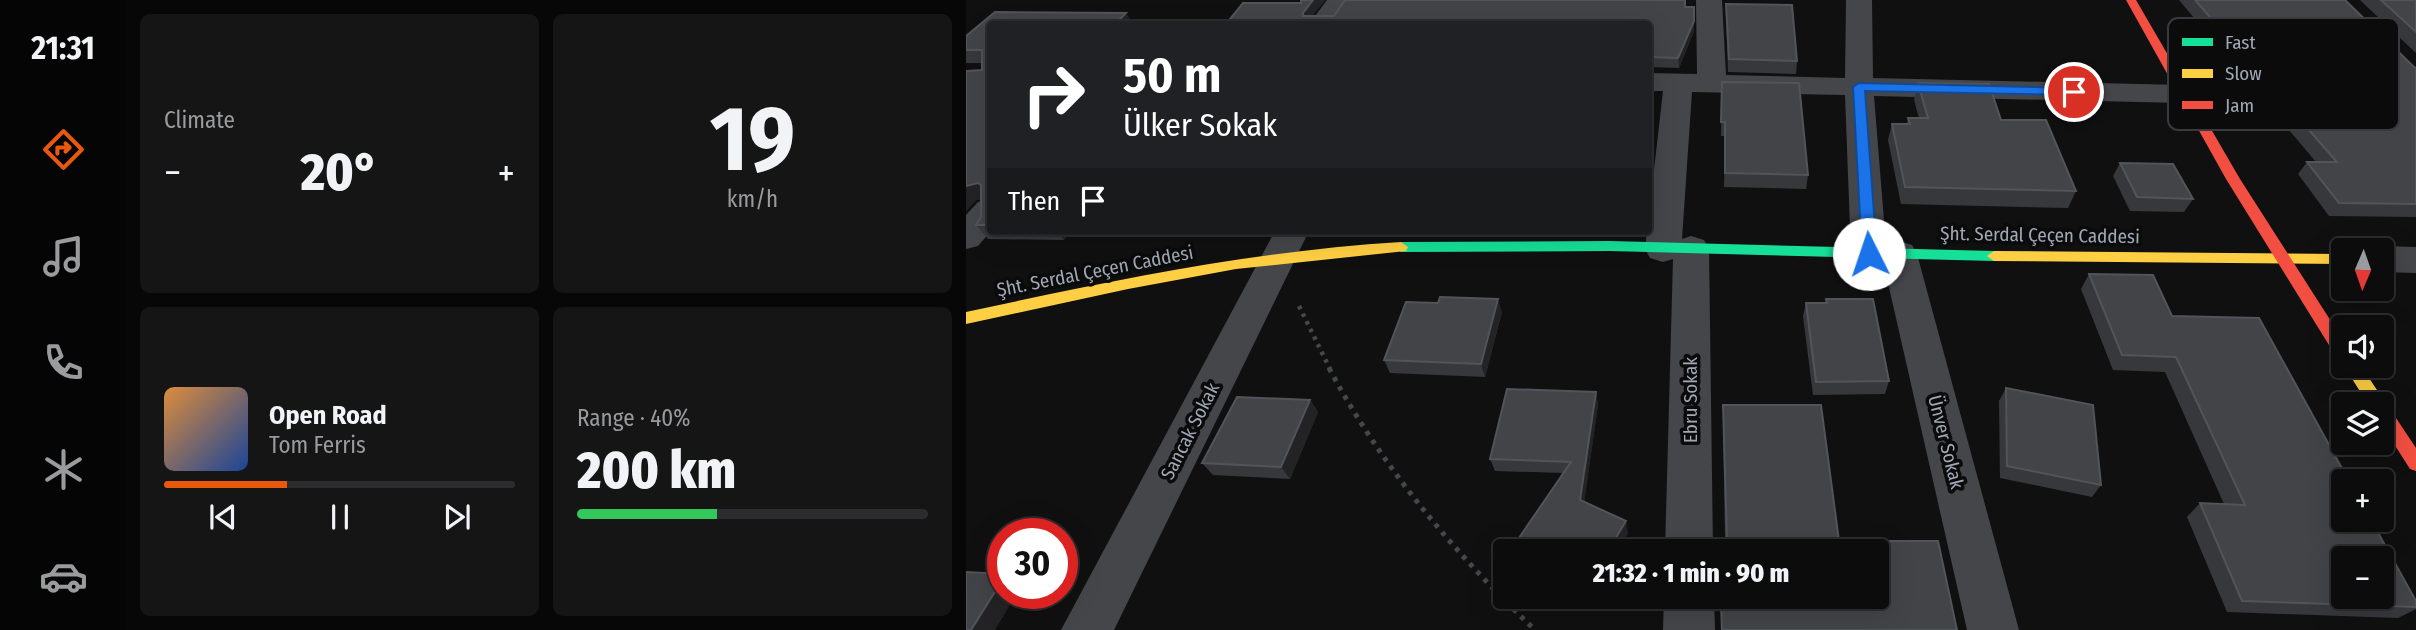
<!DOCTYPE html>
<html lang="en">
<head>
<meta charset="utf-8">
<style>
  body { margin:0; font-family:"Fira Sans Condensed",sans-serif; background:#151516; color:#f1f3f6; height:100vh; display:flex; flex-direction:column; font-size:26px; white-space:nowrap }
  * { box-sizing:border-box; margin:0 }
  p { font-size:23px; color:#9a9b9d }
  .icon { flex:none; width:38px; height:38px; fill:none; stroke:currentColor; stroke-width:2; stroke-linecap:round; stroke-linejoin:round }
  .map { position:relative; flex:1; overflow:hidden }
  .drawer { display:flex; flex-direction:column; gap:14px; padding:14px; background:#070707; width:840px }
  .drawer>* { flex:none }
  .top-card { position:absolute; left:21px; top:21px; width:665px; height:214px; border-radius:7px; box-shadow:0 7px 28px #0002,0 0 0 2px #2c2c2e; background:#202124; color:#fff; overflow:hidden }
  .needle { width:46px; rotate:182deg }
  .controls { position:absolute; left:1365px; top:238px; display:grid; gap:14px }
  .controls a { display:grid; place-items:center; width:63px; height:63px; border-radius:7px; background:#0c0c0d; box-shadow:0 7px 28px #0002,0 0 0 2px #2c2c2e; font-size:35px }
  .speed { position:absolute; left:21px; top:518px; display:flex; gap:14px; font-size:35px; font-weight:700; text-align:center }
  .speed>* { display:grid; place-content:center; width:91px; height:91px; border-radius:50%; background:#0c0c0d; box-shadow:0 7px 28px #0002,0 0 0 2px #2c2c2e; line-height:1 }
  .speed .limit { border:10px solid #d22; background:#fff; color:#111 }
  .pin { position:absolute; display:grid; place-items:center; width:60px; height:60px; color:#fff; margin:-30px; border:4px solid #fff; border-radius:50%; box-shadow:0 2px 7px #0007 }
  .me { position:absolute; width:77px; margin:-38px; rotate:356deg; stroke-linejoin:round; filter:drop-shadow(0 0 5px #0008) }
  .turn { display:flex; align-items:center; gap:24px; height:147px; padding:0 21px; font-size:32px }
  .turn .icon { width:91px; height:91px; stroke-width:2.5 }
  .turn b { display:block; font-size:49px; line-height:60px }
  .then { display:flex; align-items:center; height:66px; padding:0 21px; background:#0003; gap:14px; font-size:26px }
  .big { font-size:52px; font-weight:800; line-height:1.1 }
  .drawer .widget { flex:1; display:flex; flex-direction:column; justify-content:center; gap:10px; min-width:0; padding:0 24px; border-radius:10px; background:#151516 }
  .drawer .dial { align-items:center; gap:0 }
  .dial b { font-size:91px; line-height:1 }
  .song { display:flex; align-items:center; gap:21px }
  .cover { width:84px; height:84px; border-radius:10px; background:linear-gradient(135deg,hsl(30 70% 55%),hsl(220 70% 35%)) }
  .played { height:7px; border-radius:4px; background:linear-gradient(90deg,#ea580c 35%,#2c2c2e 35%) }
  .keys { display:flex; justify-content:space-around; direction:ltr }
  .heat { display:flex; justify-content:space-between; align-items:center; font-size:38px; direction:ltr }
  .charge { height:10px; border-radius:5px; background:linear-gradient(90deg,#34c759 40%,#2c2c2e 0) }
  .drawer .tiles { flex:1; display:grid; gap:14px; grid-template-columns:repeat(2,1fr) }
  .trip { position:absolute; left:527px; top:539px; width:396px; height:70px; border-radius:7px; background:#0c0c0d; box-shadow:0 7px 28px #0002,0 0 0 2px #2c2c2e; font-weight:800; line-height:70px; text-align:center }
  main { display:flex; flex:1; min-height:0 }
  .tabs { display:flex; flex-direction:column; width:126px; justify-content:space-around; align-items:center; background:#050505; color:#9a9b9d }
  .tabs .icon { width:49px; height:49px }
  .tabs .current { color:#ea580c }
  .tabs b { font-size:32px; color:#f1f3f6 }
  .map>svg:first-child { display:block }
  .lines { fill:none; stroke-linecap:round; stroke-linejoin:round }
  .path-far1 { stroke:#45484b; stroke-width:4.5; stroke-dasharray:3.5 5; stroke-linecap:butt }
  .path { stroke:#45484b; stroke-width:5; stroke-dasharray:4.5 6; stroke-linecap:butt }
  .street { fill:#44464a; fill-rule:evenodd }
  .fast { fill:#16e098; fill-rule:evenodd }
  .slow { fill:#ffcf43; fill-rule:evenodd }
  .jam { fill:#f24e42; fill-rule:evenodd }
  .wall { fill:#37383b }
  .shaded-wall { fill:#232325 }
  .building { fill:#424448; stroke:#515459; stroke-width:2; fill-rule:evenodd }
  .route { fill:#1a73e8; stroke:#114b97; stroke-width:2 }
  .labels { text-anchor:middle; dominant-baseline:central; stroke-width:7; stroke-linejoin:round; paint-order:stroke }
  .street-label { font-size:19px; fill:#9fa8b4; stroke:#0b0b0c }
  .key { fill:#0b0b0c; stroke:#373a3e; stroke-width:2 }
  .key-label { font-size:19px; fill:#9fa8b4 }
</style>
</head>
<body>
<main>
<nav class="tabs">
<b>21:31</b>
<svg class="icon current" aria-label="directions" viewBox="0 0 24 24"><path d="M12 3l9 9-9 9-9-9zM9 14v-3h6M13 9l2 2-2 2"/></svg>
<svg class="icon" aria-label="music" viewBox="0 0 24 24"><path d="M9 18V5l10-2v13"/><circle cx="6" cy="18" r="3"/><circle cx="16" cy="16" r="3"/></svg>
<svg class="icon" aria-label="phone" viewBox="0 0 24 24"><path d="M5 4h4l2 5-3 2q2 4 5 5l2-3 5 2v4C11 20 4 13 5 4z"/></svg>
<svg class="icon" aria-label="climate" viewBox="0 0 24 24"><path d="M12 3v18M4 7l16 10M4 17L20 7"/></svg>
<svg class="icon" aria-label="car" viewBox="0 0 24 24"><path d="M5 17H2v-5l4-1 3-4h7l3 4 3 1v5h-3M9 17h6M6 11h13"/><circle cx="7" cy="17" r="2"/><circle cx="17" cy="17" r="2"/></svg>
</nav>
<section class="drawer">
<div class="tiles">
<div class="widget"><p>Climate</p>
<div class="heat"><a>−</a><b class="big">20°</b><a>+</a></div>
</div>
<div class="widget dial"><b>19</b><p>km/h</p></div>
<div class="widget">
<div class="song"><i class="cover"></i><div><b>Open Road</b><p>Tom Ferris</p></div></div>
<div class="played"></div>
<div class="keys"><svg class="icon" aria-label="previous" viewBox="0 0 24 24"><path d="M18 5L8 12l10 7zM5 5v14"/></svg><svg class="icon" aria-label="pause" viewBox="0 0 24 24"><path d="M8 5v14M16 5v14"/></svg><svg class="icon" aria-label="next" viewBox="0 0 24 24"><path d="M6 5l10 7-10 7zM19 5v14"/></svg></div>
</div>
<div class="widget"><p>Range · 40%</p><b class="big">200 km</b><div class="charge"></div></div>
</div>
</section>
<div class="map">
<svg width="1450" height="630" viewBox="0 0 1450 630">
  <rect width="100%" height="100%" fill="#101011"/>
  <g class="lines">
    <polyline class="path-far1" points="333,306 364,369"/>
    <path class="path" d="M363 368C415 466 489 554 569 630"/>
    <g class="street">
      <polygon points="361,0 387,0 369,24 343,24"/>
      <polygon points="730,0 756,0 760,75 879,78 880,0 906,0 907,78 1216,85 1226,88 1231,94 1226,100 1216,103 908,96 920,245 933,241 946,245 951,254 1053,630 1001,630 917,261 903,267 890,263 885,254 879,95 726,92 716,239 725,236 738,240 743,249 747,551 699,551 707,259 697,262 684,258 679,249 697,91 682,91 682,73 731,74"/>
      <polygon points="24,199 25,231 12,246 0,249 0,215 12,202"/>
      <polygon points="309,231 343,231 148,630 95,630"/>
      <polygon points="1416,246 1450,247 1450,273 1416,272 1416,250 1403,250"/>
      <polygon points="698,597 748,597 749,630 697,630"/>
    </g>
    <polygon class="fast" points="644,241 1028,251 1035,256 1028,261 644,251 435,252 428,247 435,242"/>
    <g class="slow">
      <path d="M435 242 442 247 440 251 270 269 162 289 0 324V312C144 281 287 251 435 242Z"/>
      <polygon points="1028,251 1377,254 1377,264 1028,261 1021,256"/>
      <polygon points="1378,366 1395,366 1417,399 1420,404 1417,409 1416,404 1402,404"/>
    </g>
    <g class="jam">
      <polygon points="1160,0 1170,0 1274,179 1377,340 1377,359 1371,358 1260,179"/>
      <polygon points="1415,404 1422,406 1450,448 1450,471 1444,469 1416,425"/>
    </g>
  </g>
  <g class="wall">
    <polygon points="335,0 359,0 346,16 719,7 728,31 713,68 682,67 682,24 260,24 335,3"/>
    <polygon points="1213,0 1379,0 1448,67 1450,68 1450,217 1363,216 1332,174 1341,162 1350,162"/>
    <polygon points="1394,0 1450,0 1450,53"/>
    <polygon points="760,4 831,61 830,74 762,72 760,17"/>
    <polygon points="24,24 24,231 105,231 98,240 22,239 10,225 15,217 15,199 10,200 0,211 0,71 16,70 16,63 0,63 0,36"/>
    <polygon points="756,82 842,175 840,189 758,187 759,136 755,136"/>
    <polygon points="952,83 1035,120 1110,191 1102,208 935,204 922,140 926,124 941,124 942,118 953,118 948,100"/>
    <polygon points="1154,163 1227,199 1218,212 1164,211 1147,176"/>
    <polygon points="1123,274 1206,316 1450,601 1450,609 1432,618 1261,612 1221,517 1234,503 1258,504 1199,372 1147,370 1115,289"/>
    <polygon points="860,299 923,381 919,394 847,395 837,316 840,303 859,303"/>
    <polygon points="536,312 519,377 424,373 418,360"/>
    <polygon points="1040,388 1135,485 1126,497 1034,478 1033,401"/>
    <polygon points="630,392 632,405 618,502 662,533 651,551 597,473 529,471 524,459"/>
    <polygon points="344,400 352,412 324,479 247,475 236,463"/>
    <polygon points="757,405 855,405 873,541 972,541 991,630 755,630 754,597 910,597 910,551 753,551 754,540 759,541 757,421"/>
    <polygon points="613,597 624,597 622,601"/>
  </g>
  <g class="shaded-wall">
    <polygon points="347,0 359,0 341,22 337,16 337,13"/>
    <polygon points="160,13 167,24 149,24"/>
    <polygon points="728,21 728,31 713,68 712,58"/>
    <polygon points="12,183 23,196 10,200 0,211 0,186"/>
    <polygon points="90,231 105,231 98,240"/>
    <polygon points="532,299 536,312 519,377 515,364"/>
    <polygon points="630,392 632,405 617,511 614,500"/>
    <polygon points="344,400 352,412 324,479 315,467"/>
    <polygon points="660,521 662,533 651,551 642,551"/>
    <polygon points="37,579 37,593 51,593 29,630 5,630"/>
  </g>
  <g class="building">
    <polygon points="335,0 347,0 337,13 337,16 368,16 379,0 719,0 719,7 728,7 728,21 712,58 682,57 682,24 260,24 277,3 335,3"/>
    <polygon points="1229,0 1379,0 1448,67 1450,68 1450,204 1373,203 1341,162 1371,162"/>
    <polygon points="1415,0 1450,0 1450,32"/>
    <polygon points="760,4 826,5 831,61 763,59"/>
    <polygon points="29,12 160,13 149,24 24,24 24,225 10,225 15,217 15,185 12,183 0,186 0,71 16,70 16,50 0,50 0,36"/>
    <polygon points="756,82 833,83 842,175 759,173 759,122 755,122"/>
    <polygon points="952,83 1023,84 1035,120 1080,120 1110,191 939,187 926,124 944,124 942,118 962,118"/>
    <polygon points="1154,163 1207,164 1227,199 1171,197"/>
    <path d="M1123 274 1187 275 1206 316 1293 318 1383 481H1377V520H1405L1450 601V607L1276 601 1234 503 1279 505 1210 357 1156 355ZM1377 558H1416V597H1377Z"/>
    <polygon points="474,297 532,299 515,364 418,360 440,302 472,303"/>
    <polygon points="860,299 907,299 923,381 850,382 840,303 861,303"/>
    <polygon points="1040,388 1127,405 1135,485 1041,466"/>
    <polygon points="541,389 630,392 614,500 660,521 642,551 544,551 605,462 524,459"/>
    <polygon points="271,397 344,400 315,467 236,463"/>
    <polygon points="757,405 855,405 873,541 972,541 991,630 756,630 755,597 910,597 910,551 754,551 754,540 761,541"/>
    <polygon points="0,572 37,574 37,579 5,630 0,630"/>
  </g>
  <polygon class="route" points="893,83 1108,88 1114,92 1108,95 899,91 911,254 903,259 896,254 887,87"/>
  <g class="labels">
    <g class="street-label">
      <text transform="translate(1074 235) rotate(1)">Şht. Serdal Çeçen Caddesi</text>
      <text transform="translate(129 271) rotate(-11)">Şht. Serdal Çeçen Caddesi</text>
      <text transform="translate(724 400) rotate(-90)">Ebru Sokak</text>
      <text transform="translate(224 431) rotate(-63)">Sancak Sokak</text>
      <text transform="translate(980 442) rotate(76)">Ünver Sokak</text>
    </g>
  </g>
  <rect x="1202" y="18" width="231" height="112" rx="10" class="key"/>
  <rect x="1216" y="38" width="31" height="8" fill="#16e098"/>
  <rect x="1216" y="69" width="31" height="9" fill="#ffcf43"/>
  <rect x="1216" y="101" width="31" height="8" fill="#f24e42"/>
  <g class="key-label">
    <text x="1259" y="49">Fast</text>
    <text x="1259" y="80">Slow</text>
    <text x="1259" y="112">Jam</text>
  </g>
</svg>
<div class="controls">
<a><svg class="needle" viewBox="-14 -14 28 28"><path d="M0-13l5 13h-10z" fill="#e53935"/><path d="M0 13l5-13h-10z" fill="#9a9b9d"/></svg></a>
<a><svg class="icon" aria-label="sound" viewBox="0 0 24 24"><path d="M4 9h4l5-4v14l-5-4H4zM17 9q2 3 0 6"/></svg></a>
<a><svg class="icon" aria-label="layers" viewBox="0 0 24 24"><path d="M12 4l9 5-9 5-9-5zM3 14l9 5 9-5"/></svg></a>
<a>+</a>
<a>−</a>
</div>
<div class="speed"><div class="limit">30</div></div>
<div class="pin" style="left:1108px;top:92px;background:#d93025"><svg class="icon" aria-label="arrive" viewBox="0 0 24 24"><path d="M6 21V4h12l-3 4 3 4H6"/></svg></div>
<svg class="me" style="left:903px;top:254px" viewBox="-20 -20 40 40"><circle r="19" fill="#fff"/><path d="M0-13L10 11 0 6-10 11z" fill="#1a73e8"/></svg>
<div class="trip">21:32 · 1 min · 90 m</div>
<div class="top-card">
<div class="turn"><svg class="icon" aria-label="right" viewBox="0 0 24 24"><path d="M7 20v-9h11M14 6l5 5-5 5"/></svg><div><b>50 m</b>Ülker Sokak</div></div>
<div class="then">Then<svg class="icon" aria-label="arrive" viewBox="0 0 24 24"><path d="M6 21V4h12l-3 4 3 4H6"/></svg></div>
</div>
</div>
</main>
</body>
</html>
